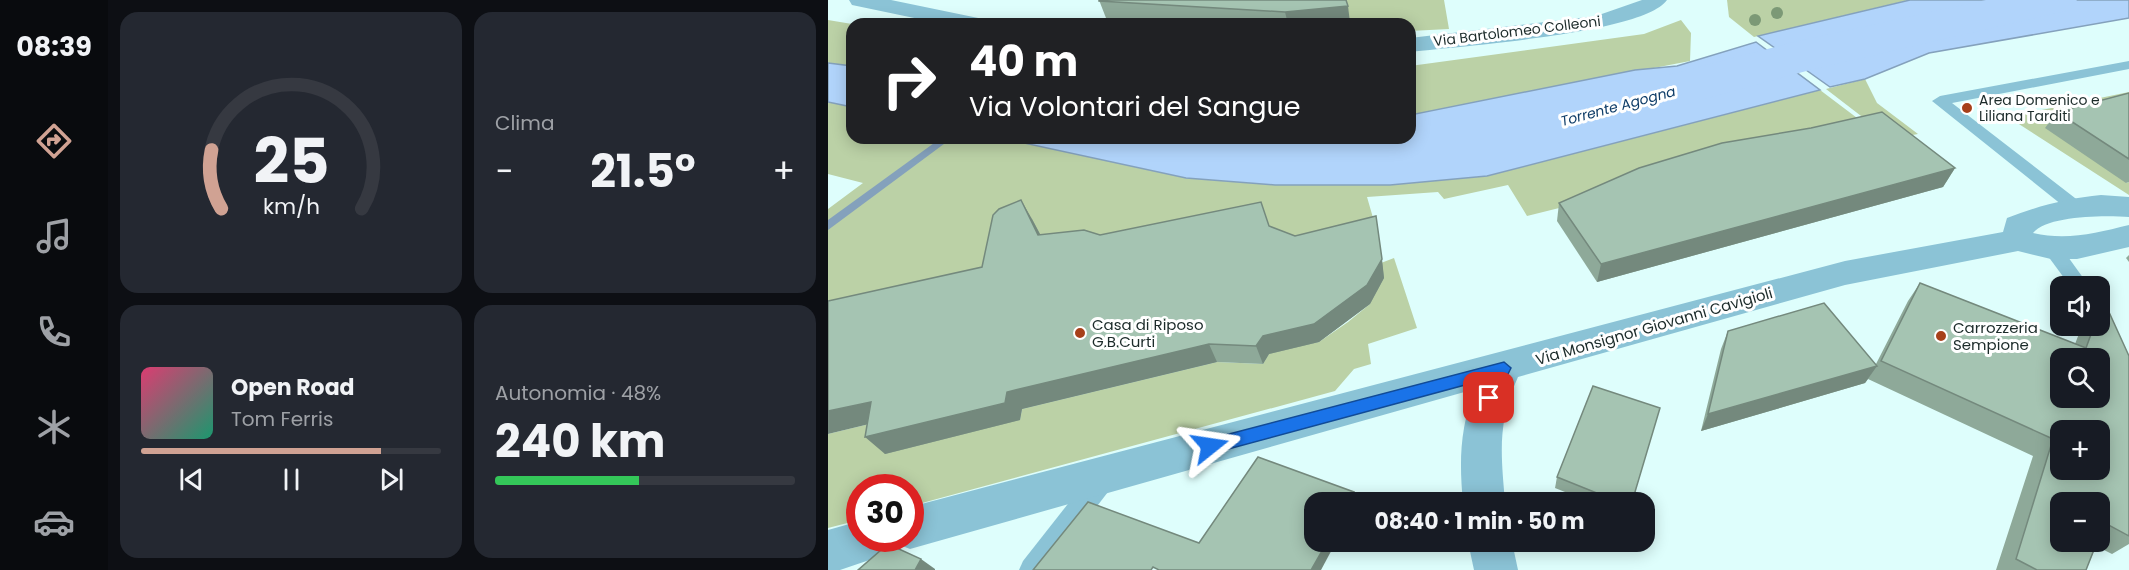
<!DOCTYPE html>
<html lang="it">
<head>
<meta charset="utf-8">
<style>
  body { margin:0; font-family:Poppins,sans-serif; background:#242831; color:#f1f3f6; height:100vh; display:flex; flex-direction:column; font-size:22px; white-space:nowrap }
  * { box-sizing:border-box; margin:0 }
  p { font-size:20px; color:#9ea1a6 }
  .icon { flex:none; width:33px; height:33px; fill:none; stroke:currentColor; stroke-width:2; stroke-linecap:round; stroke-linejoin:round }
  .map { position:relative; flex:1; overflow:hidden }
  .panel { display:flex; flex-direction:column; gap:12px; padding:12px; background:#0d0f14; width:720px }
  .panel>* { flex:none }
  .banner { position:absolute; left:18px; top:18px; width:570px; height:126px; border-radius:18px; box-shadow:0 3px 15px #0003; background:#202124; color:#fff; overflow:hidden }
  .tools { position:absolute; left:1222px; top:276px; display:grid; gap:12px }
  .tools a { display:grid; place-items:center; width:60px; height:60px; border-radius:12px; background:#171b24; box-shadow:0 3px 15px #0003; font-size:30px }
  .speed { position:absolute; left:18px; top:474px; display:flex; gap:12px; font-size:30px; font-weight:700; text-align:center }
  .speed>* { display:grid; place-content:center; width:78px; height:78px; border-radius:50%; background:#171b24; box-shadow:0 3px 15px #0003; line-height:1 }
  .speed .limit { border:9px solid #d22; background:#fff; color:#111 }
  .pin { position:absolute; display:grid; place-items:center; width:51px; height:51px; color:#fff; margin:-26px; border-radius:12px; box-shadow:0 3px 9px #0006 }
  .me { position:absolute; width:66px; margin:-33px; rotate:75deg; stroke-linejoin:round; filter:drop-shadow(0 0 4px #0008) }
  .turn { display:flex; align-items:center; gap:21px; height:126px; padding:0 24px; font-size:27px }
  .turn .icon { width:78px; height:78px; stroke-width:2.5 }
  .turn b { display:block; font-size:42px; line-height:51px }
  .big { font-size:45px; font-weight:700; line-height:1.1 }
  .panel .widget { flex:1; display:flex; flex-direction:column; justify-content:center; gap:9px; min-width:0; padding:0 21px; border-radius:18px; background:#242831 }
  .panel .dial { align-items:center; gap:0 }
  .dial svg { height:156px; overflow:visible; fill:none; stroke:#363941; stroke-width:7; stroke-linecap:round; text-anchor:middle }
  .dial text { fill:#f1f3f6; stroke:none }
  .song { display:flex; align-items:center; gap:18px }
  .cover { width:72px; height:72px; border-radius:9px; background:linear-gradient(135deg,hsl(340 70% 55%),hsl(160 70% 35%)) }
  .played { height:6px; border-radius:3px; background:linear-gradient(90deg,#d0a293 80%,#363941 80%) }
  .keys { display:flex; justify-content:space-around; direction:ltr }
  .heat { display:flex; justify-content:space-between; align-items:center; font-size:33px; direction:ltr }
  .charge { height:9px; border-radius:4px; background:linear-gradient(90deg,#34c759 48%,#363941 0) }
  .panel .tiles { flex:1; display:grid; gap:12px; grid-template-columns:repeat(2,1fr) }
  .trip { position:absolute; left:476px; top:492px; width:351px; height:60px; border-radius:18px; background:#171b24; box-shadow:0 3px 15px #0003; font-weight:700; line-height:60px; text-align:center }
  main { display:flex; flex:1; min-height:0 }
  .menu { display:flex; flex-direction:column; width:108px; justify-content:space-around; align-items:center; background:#090b0e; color:#9ea1a6 }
  .menu .icon { width:42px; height:42px }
  .menu .current { color:#d0a293 }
  .menu b { font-size:27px; color:#f1f3f6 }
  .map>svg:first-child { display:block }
  .green { fill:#bbd1a6 }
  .water { fill:#b1d4fb; stroke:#84a1bc; stroke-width:1.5 }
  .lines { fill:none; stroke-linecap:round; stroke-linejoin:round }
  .stream { fill:#84a1bc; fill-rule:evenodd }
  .river { fill:#b1d4fb; fill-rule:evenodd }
  .service { fill:#8bc3d6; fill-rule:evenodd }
  .minor { fill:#8bc3d6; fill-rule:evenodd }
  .tree { fill:#7c9976 }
  .wall { fill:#8ea999; fill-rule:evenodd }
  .shaded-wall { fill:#74897d }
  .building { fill:#a5c4b2; stroke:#74897d; stroke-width:1.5; fill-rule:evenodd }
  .route { fill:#1a73e8; stroke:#114b97; stroke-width:1.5 }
  .poi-dot { fill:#a7401a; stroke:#fff; stroke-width:2 }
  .labels { text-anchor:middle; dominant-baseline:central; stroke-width:6; stroke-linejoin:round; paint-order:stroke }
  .far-street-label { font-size:14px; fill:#1c2b2a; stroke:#fff }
  .far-poi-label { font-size:14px; fill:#1c2b2a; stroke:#fff; text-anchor:start }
  .far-water-label { font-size:14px; font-style:italic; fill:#0f3d68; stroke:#fff }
  .poi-label { font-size:15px; fill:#1c2b2a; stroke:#fff; text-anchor:start }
  .street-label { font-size:15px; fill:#1c2b2a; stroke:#fff }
</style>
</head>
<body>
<main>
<nav class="menu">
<b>08:39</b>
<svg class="icon current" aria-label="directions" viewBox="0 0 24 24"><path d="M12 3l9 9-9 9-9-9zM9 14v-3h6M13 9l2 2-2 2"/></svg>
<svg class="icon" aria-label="music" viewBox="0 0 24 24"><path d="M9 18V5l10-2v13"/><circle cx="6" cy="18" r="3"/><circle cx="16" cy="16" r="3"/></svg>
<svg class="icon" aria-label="phone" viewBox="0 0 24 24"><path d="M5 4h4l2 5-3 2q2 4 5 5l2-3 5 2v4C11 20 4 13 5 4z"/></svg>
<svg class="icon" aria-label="climate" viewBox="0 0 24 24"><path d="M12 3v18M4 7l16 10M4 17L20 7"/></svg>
<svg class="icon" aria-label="car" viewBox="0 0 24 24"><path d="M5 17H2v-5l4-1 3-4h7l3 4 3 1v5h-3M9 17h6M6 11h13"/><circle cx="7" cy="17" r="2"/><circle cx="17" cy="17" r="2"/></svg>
</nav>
<section class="panel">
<div class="tiles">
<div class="widget dial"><svg viewBox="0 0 100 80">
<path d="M14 69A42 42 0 1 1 86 69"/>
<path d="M14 69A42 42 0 0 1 9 39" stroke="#d0a293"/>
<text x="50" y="56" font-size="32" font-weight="700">25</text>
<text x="50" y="72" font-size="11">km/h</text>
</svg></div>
<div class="widget"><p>Clima</p>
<div class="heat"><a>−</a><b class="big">21.5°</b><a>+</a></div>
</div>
<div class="widget">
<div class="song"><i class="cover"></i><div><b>Open Road</b><p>Tom Ferris</p></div></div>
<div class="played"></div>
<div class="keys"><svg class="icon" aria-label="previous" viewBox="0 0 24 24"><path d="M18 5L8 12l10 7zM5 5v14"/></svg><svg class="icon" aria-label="pause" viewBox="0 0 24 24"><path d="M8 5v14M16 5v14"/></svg><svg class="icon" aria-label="next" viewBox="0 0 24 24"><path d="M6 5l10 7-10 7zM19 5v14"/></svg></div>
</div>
<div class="widget"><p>Autonomia · 48%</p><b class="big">240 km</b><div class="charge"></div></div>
</div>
</section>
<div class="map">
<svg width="1301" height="570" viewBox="0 0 1301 570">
  <rect width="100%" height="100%" fill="#defefc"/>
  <g class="green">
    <polygon points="517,0 616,0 621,29 582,31 582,24 522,24"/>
    <polygon points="899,0 1081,0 926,37 901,17"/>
    <polygon points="0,20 24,24 24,66 0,63"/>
    <polygon points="853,20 863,33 862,61 582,115 582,66 816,34"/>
    <polygon points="1037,79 1049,103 1090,134 1063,139 998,89"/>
    <polygon points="992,90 1045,130 699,216 680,185 616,199 610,192 539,197 550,235 472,255 168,286 0,308 0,209 35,183 0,174 0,102 24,107 24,138 173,138 358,178 447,185 561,185 659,176"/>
    <polygon points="1301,92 1298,183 1301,182 1301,195 1180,117"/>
    <polygon points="566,258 589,328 540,344 543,364 526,369 507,391 83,506 82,488 32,488 31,520 0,528 0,434 62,419 192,420 194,409 389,362 435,364 443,350 491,342 520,322 542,304 553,263"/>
  </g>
  <g class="water">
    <polygon points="1082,0 1301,0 1301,18 1101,53 1037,79 1002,87 930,36"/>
    <polygon points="928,42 992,90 659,176 562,185 447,185 358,178 173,138 582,138 582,115 807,70 849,66"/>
    <polygon points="0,63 24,66 24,107 0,102"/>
  </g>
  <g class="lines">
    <polygon class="stream" points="113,138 124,138 0,230 0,220"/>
    <polygon class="river" points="1158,0 1249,0 1242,10 982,70 855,105 835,100 827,88 835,76 970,41"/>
    <g class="service">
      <polygon points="1301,61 1301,69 1124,103 1256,205 1259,209 1250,215 1244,213 1104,101 1112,96"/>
      <polygon points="1223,241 1230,243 1261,286 1242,286 1214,248 1216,243"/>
      <polygon points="274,469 283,472 286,480 283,488 220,570 191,570 195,561 265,472"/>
    </g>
    <g class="minor">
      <polygon points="21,0 63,0 155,19 158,24 115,24 24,5"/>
      <path d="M814 0H839C815 34 629 46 582 52V38L768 16Z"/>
      <path d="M1273 195 1301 197V217C1279 215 1219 215 1205 233 1239 241 1268 233 1301 225V247L1249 259H1223L1190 251 1017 285 690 377C669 423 673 454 677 502H635C631 462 632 427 647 389L82 549 67 543 62 553 12 570H0V530L32 521V538H82V507L1017 261 1175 232 1179 218C1210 206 1240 198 1273 195Z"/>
      <polygon points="640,542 684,542 690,570 646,570"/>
    </g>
  </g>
  <g class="tree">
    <circle cx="949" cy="13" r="6"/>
    <circle cx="927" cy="20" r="6"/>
  </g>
  <g class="wall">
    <polygon points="271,0 518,0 522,23 510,24 376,24 278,18"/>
    <polygon points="1301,93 1301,182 1298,183 1217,128 1229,112"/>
    <polygon points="1127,168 1115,187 769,282 729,221 731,203"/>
    <polygon points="548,216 556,278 542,304 491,342 441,354 435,364 389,362 194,409 192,420 57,454 39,424 154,267 204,219 212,234 272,235 441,226 467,236"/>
    <polygon points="1301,255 1301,262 1298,258"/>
    <path d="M1092 283 1247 344 1254 326H1272V301L1275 299 1301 356V544L1284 554 1268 546 1258 570H1168L1205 456 1040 379 1037 383 873 431 893 349 900 331 1048 364 1080 301ZM1272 502V542H1233Z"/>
    <polygon points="729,477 804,502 762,502 727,488"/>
  </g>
  <g class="shaded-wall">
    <polygon points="520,6 522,23 510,24 460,24 457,12"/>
    <polygon points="1127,168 1115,187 769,282 773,264"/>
    <polygon points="193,200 204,219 222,253 210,235"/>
    <polygon points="554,259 556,278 542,304 491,342 441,354 435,364 428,346 435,336"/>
    <polygon points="381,344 389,362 194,409 192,420 57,454 37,437 179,392"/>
    <polygon points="1049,366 1037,383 873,431 880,414"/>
    <polygon points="43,402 62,419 0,434 0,411"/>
    <polygon points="526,492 529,502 520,502"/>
    <polygon points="499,542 508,542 493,570 483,570"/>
    <polygon points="93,559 107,569 107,570 87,570"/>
  </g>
  <g class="building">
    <polygon points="271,0 518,0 520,6 457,12 271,1"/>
    <polygon points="1301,93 1301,159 1229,112"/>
    <polygon points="1054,112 1127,168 773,264 731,203 811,168 894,143 983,128"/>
    <polygon points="193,200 210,235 256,230 272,235 433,202 441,226 467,236 548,216 554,259 539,285 486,324 435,336 428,346 381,344 179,392 177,403 37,437 43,402 0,411 0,301 154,267 165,215 171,209"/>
    <path d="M1092 283 1258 348 1266 326H1272V307L1275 299 1301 356V536L1277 523 1272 535V502H1233V542H1269L1258 570H1209L1188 559 1225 439 1053 361ZM1233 358H1272V398H1233ZM1233 430H1272V470H1233Z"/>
    <polygon points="996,303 1049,366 880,414 900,331"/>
    <polygon points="765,386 832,408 804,502 791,502 729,477"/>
    <polygon points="430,457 526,492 520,502 486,502 486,542 499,542 483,570 331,570 325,567 323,570 205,570 260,502 371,543"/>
    <polygon points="60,544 93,559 87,570 30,570"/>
  </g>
  <polygon class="route" points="676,362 683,368 666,402 661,404 653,398 663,378 382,454 376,451 374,446 376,441 382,439"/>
  <g class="poi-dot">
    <circle cx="1139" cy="108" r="6"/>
    <circle cx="252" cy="333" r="6"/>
    <circle cx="1113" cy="336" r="6"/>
  </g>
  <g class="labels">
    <g class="far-street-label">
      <text transform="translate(689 31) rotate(-7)">Via Bartolomeo Colleoni</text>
    </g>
    <g class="far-poi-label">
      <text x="1151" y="100">Area Domenico e<tspan x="1151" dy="16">Liliana Tarditi</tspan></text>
    </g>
    <g class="far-water-label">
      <text transform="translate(790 106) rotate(-15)">Torrente Agogna</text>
    </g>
    <g class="poi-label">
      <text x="264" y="324">Casa di Riposo<tspan x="264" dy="17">G.B.Curti</tspan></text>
      <text x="1125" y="327">Carrozzeria<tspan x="1125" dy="17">Sempione</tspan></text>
    </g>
    <g class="street-label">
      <text transform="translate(826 326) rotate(-16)">Via Monsignor Giovanni Cavigioli</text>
    </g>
  </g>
</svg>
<div class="tools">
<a><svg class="icon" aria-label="sound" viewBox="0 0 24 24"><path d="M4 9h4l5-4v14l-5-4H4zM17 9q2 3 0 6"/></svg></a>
<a><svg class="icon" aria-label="search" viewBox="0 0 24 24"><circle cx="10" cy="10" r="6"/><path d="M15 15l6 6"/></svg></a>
<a>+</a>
<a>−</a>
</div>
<div class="speed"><div class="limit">30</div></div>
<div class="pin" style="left:661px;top:398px;background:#d93025"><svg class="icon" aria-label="arrive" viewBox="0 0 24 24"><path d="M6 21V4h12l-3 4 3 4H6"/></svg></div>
<svg class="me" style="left:382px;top:446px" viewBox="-20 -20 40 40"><path d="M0-17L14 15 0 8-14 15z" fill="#1a73e8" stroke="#fff" stroke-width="4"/></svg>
<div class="trip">08:40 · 1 min · 50 m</div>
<div class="banner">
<div class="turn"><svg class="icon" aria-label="right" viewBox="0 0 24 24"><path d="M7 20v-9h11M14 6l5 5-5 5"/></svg><div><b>40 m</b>Via Volontari del Sangue</div></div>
</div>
</div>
</main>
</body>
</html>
